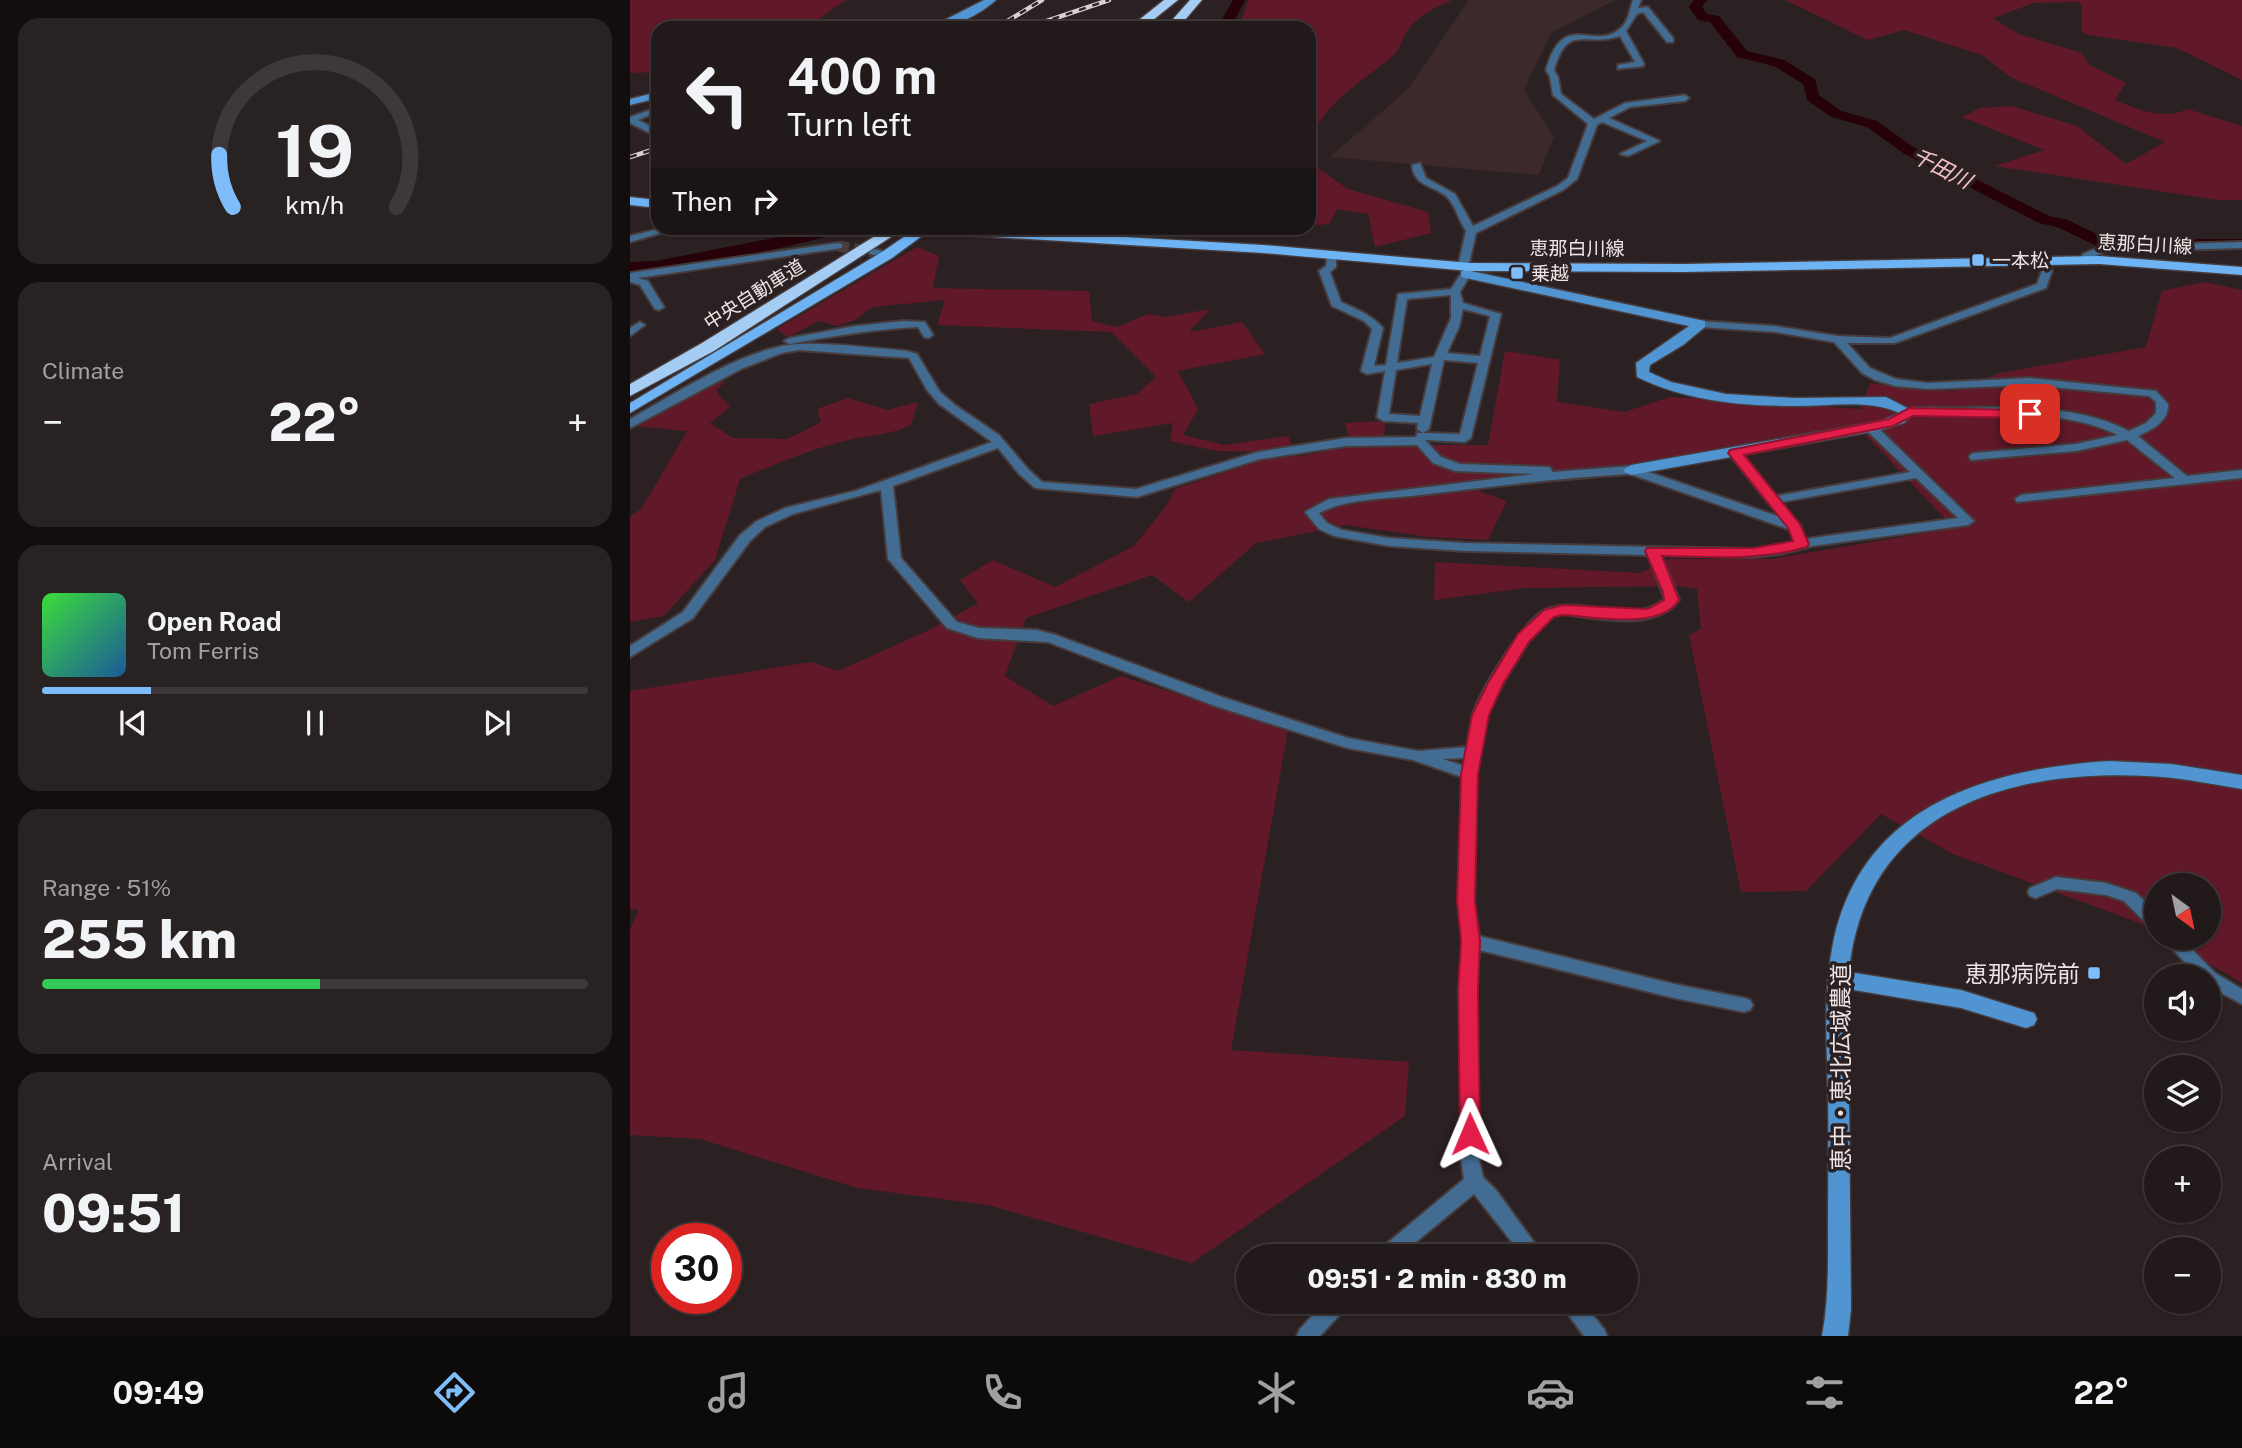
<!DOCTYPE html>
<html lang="en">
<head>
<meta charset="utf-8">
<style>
  body { margin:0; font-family:"Public Sans","Noto Sans JP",sans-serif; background:#292223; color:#f1f3f6; height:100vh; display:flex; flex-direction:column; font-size:26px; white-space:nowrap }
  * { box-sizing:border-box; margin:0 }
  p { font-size:23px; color:#a2a0a2 }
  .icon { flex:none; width:38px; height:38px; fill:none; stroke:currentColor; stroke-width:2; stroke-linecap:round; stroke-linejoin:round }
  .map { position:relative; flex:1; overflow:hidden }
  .sheet { display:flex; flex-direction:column; gap:18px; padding:18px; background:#120e0e; width:630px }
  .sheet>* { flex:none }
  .banner { position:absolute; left:21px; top:21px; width:665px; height:214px; border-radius:21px; box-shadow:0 2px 5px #0004,0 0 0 2px #3e3839; background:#21191a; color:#f1f3f6; overflow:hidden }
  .needle { width:46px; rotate:147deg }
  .fabs { position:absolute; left:1514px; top:873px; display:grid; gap:14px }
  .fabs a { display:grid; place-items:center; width:77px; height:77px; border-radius:50%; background:#21191a; box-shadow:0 2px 5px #0004,0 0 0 2px #3e3839; font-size:35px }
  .speed { position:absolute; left:21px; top:1223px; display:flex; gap:14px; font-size:35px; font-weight:700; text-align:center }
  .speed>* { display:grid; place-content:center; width:91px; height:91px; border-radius:50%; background:#21191a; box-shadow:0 2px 5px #0004,0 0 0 2px #3e3839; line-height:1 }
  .speed .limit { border:10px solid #d22; background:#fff; color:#111 }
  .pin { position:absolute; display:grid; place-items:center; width:60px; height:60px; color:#fff; margin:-30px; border-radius:14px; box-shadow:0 4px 10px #0006 }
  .me { position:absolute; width:77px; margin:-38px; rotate:359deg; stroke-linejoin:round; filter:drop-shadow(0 0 5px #0008) }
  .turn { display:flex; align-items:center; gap:24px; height:147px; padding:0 21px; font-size:32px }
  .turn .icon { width:91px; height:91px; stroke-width:2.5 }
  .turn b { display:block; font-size:49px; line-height:60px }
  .then { display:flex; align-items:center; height:66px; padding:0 21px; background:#0003; gap:14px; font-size:26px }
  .big { font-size:52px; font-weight:800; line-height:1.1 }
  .sheet .widget { flex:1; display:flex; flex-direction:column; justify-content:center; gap:10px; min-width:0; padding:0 24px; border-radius:21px; background:#292223 }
  .sheet .dial { align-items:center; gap:0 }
  .dial svg { height:182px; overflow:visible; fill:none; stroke:#3e3839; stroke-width:7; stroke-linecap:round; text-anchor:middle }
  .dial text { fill:#f1f3f6; stroke:none }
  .song { display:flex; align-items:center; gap:21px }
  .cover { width:84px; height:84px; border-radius:10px; background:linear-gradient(135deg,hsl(120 70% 55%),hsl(210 70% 35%)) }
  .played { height:7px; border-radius:4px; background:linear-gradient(90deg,#7ebdf9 20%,#3e3839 20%) }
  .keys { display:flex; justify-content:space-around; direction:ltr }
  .heat { display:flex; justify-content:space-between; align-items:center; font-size:38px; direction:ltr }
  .charge { height:10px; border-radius:5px; background:linear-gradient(90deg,#34c759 51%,#3e3839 0) }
  .trip { position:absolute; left:606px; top:1244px; width:402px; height:70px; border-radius:35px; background:#21191a; box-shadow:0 2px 5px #0004,0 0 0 2px #3e3839; font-weight:800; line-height:70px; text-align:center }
  .tabs { display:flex; height:112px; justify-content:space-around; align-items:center; background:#0d0a0a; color:#a2a0a2 }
  .tabs .icon { width:49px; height:49px }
  .tabs .selected { color:#7ebdf9 }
  .tabs b { font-size:32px; color:#f1f3f6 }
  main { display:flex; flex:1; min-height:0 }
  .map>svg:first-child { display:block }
  .built { fill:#3b292b }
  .green { fill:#611829 }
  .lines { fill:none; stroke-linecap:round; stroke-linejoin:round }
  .river { fill:#27010a; fill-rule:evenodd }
  .street-tunnel { stroke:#493e3f; stroke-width:11; stroke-dasharray:11 5; stroke-linecap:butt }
  .street-casing { stroke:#473c3d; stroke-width:4 }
  .secondary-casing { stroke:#473c3d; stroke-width:3 }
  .primary-casing { stroke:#473c3d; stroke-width:3 }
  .highway-casing { stroke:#473c3d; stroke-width:3 }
  .street { fill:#436c92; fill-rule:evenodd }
  .secondary { fill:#5094d2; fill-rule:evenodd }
  .primary { fill:#6eb3f3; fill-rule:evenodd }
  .highway { fill:#a5ccf3; fill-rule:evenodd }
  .rail-casing { stroke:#d8d0d1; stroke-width:4.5 }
  .rail { stroke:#2c2122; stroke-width:2.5; stroke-dasharray:7; stroke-linecap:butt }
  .route { fill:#e11d48; stroke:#92132f; stroke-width:2 }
  .poi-dot { fill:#7ebdf9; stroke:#2c2122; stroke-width:2.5 }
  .labels { text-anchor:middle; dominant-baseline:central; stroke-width:7; stroke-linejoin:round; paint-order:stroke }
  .far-street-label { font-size:19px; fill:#ece4e5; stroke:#2c2122 }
  .far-poi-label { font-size:19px; fill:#ece4e5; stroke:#2c2122; text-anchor:start }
  .far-water-label { font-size:21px; font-style:italic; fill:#f5c4c9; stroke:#2c2122 }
  .poi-label { font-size:23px; fill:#ece4e5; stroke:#2c2122; text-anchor:end }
  .street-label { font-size:23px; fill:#ece4e5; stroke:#2c2122 }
</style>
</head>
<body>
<main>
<section class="sheet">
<div class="widget dial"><svg viewBox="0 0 100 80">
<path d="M14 69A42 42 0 1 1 86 69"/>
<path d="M14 69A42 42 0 0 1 8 46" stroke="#7ebdf9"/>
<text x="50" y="56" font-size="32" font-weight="700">19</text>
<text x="50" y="72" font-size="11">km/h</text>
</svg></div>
<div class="widget"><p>Climate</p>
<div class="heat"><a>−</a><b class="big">22°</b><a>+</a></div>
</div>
<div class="widget">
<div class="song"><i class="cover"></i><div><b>Open Road</b><p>Tom Ferris</p></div></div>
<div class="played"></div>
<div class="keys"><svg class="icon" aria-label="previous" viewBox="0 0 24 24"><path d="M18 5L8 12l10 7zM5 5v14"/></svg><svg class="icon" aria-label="pause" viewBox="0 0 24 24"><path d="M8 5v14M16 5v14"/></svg><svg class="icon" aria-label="next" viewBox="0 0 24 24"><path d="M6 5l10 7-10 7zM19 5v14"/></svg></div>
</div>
<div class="widget"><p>Range · 51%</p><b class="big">255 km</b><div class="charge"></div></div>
<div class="widget"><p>Arrival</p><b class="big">09:51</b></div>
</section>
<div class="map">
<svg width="1612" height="1336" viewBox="0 0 1612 1336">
  <rect width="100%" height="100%" fill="#2c2122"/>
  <polygon class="built" points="839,0 985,0 921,33 894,90 924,137 909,175 700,157 778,89"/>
  <g class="green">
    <polygon points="0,0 216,0 190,18 198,21 181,28 28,28 28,72 0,73"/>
    <path d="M618 0H822C804 8 789 15 777 31 772 39 771 49 764 55 732 82 698 100 679 139V28H609Z"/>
    <path d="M1155 0H1612V80L1547 48 1458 35 1451 31 1452 4 1447 2 1404 3 1363 18 1388 34 1452 53 1460 65 1496 83 1485 100C1506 109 1535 121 1557 109L1612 126V200H1588L1365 166 1414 150 1332 117 1350 108 1382 106 1447 126 1496 164 1535 142 1382 78 1352 55 1274 30 1238 40Z"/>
    <polygon points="679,162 718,189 798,212 801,233 745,247 738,214 707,209 699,224 679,226"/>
    <polygon points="287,247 309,256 303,288 459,291 462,321 487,327 518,314 536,317 580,309 559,332 612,322 635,354 548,371 568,409 553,435 594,445 658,436 667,457 721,446 715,423 756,421 752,445 858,445 875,351 930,360 927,402 994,412 1040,397 1231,409 1240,383 1278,389 1324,391 1370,373 1516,347 1532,291 1575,282 1612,290 1612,983 1536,938 1578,938 1578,886 1526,886 1526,932 1512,924 1323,854 1251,814 1176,891 1111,892 1059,635 1071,629 1067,589 1047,586 896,588 804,600 805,562 1010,573 1039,559 1142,559 1324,528 1225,424 1013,463 850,479 851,492 877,501 858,540 797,537 716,525 626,543 559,602 522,575 396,618 375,676 423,706 491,676 658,730 601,1050 779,1062 775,1116 562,1263 358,1205 227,1188 70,1139 0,1135 0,930 9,909 0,910 0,691 181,662 208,671 299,630 348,603 330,580 363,560 425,587 504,546 536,506 545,489 626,462 633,452 586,451 540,441 543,423 463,436 459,404 507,394 526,377 481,332 307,325 315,300 243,307 225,320 207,326 189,321 158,337 147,329"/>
    <path d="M96 380 86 391 100 407 80 423 103 438 158 439 191 422 187 409 218 398 257 410 288 402 281 425C263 434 243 435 223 439 184 448 147 463 110 479L85 560 34 616 0 622V517L12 508 57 431 4 426 60 395Z"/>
  </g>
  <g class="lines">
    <g class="river">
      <polygon points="603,0 615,0 601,28 587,28"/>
      <polygon points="1064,0 1077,0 1072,7 1077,14 1089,16 1117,51 1154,60 1185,79 1189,95 1211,111 1247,121 1283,147 1419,216 1438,220 1473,237 1493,239 1530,234 1564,239 1612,239 1612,249 1564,249 1530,244 1493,249 1469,247 1427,227 1409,223 1273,153 1237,127 1201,117 1177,100 1173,84 1144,66 1107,57 1080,22 1068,20 1059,7"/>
      <path d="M194 228H222L220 231C151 248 70 269 0 272V262L26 261Z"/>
    </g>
    <polyline class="street-tunnel" points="208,246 242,252"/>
    <g class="street-casing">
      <g id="street">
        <path d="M1003 0H1011L1008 8 1018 7 1043 38V42H1037L1013 12 1007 14 996 31 1014 64 1013 66 988 69V65L1005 62 990 36C955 48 938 22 924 70L928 77 931 94 964 119 995 103 1055 95 1059 98 1055 101 1000 107 979 118 1030 141 998 156 990 154 1017 141 972 122 967 125 947 179 933 190 846 233 839 264 845 267 830 292 833 303 871 314 841 438 835 442 795 440 811 457 830 464 917 467 921 468 922 472 1001 466 1150 517 1101 456 1099 453 1101 450H1109L1146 496 1280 472 1236 430 1234 427 1240 423 1244 424 1344 521 1338 525 1182 546 1150 554 1123 557 1031 555 1049 600C1024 632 968 618 933 614L923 616 899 641 873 683 857 715 847 774 844 901 849 936 1044 984 1114 998 1120 1000 1123 1005 1120 1010 1114 1012 1044 998 849 950 846 991 849 1159 853 1177 866 1190 914 1256H893L844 1194 769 1256H747L749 1250 834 1179 831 1159 830 991 833 941 828 901 832 777 783 760 717 748 585 706 418 642 348 638 317 628 258 559 251 490 163 514 135 527 120 541 63 618 0 657V646L53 612 110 535 127 521 155 508 225 491 362 442 309 404 297 390 279 358 169 350 152 353 111 369 0 428V419C45 394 119 345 170 344 205 343 242 348 277 351L287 354 310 392 325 405 369 435 398 469 412 482 506 489 628 452 716 438 786 437 787 433H793L787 429 788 423 753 421 747 417 755 371 737 374 731 371 742 329 734 321 702 306 689 271 696 266 698 253H706V267L700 272 711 302C726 309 742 315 753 328L744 366 756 365 768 294 821 289 834 269 828 266 836 231C829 221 826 206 817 197 804 185 784 187 782 165L790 163 796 178 825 194 843 226 927 186 938 178 958 124 923 95 920 77 916 70C934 6 965 55 993 26 999 19 1000 8 1003 0ZM821 295V318L804 357 767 363 777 299ZM833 309 860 316 850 356 817 353 829 327ZM814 360 848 363 830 434 793 433 799 429ZM802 364 790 416 759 414 766 370ZM787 445 803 463 825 471 904 474 699 499 675 512 689 529 704 536 759 546 835 551 1018 555 1035 599C1005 624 964 602 931 606 926 607 919 608 915 610 893 621 850 691 843 715 840 725 839 737 837 747L788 751 718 738 595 698 426 635 407 630 349 628 327 622 271 558 263 486 368 448 389 474 405 488 507 497 630 459 716 446ZM1000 474 1164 531 1171 527 1151 502 1286 478 1328 518 1182 538 1150 546 1123 549 835 543 759 538 712 530 697 523 689 513C718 498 757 499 790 495 860 487 929 478 1000 474ZM835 758 834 766 813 759Z"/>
        <polygon points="20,110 27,112 8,120 22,127 28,125 28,132 22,134 0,123 0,117"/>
        <polygon points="33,228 48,228 0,242 0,236"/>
        <polygon points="1612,242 1612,248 1474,252 1461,258 1459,263 1455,264 1450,261 1453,254 1472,246"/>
        <polygon points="208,243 212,244 212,248 8,278 18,281 34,307 29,310 25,309 10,285 0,282 0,273"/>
        <polygon points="244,249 261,253 262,255 257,258 240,254 239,252"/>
        <path d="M1413 258 1417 259 1422 271 1416 288 1265 343H1217L1240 368 1266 379 1298 383 1400 378 1526 391 1538 404C1539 422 1521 430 1508 436L1557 476 1612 470V478L1387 502 1385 499 1391 495 1545 478 1497 440 1446 451 1341 460 1339 457 1341 454 1345 453 1446 444 1488 435C1428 406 1343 414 1278 415L1272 412 1274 410C1289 406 1307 408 1323 408 1380 407 1447 404 1499 431L1516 423 1526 413V402L1519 396 1400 385 1298 389 1265 386 1245 380 1232 373 1204 342 1145 332 1070 327 1065 324 1070 321 1145 326 1207 336 1260 338 1407 284 1412 271 1408 261Z"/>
        <path d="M274 321 295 322 303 335 298 338 294 337 288 327C245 329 202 336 160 344L154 341 160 338 225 326Z"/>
        <polygon points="10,322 15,325 0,336 0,328"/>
        <polygon points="1426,877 1476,883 1506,893 1526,912 1526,928 1520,927 1494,901 1476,895 1427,889 1406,898 1400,896 1398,892 1400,888"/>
        <polygon points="1532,938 1551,938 1585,973 1612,989 1612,1004 1578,986 1578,976 1568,976"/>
        <polygon points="695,1302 718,1302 715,1309 690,1336 667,1336 670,1329"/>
        <polygon points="929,1302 952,1302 974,1329 977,1336 954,1336"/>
      </g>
    </g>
    <g class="secondary-casing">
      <g id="secondary">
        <path d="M354 0H366C348 16 323 28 299 28Z"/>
        <polygon points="28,92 28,98 0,105 0,99"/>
        <path d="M836 270 1075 321V327L1053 345 1020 365 1019 372 1041 382 1096 394 1164 398 1256 397 1285 412 1274 423 1251 430 1001 475 996 473 993 470 1001 465 1251 421 1269 413C1240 399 1201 406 1169 406 1113 406 1058 402 1007 377L1006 363 1059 326 831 277V271Z"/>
        <path d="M1479 761 1541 764 1612 775V789C1580 784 1549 777 1517 776 1376 769 1235 812 1219 972L1331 990 1404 1013 1407 1019 1404 1025 1396 1028 1331 1008 1218 989 1221 1309 1218 1336H1192C1199 1299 1198 1262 1198 1225 1198 1182 1199 1140 1198 1097 1197 1047 1193 999 1202 949 1227 808 1353 769 1479 761Z"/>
      </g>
    </g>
    <g class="primary-casing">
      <g id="primary">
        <polygon points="0,197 28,200 28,208 0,205"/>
        <polygon points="276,228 336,228 633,245 840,263 1053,264 1469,256 1612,267 1612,275 1469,264 1053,272 840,271 633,253 296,233 262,258 0,413 0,403 252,252 281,232"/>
      </g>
    </g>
    <g class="highway-casing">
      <g id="highway">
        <polygon points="534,0 548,0 513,28 499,28"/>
        <polygon points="560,0 572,0 548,28 535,28"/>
        <polygon points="258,228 275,228 84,351 0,396 0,384 72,343"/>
      </g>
    </g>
    <use href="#street" class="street"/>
    <use href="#secondary" class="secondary"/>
    <use href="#primary" class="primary"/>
    <use href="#highway" class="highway"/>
    <g class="rail-casing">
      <g id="rail">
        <polyline points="366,28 412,0"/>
        <polyline points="396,28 479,0"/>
        <polyline points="0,157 28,148"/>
      </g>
    </g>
    <use href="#rail" class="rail"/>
  </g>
  <path class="route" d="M1279 408 1400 410 1406 414 1400 418 1283 416 1263 426 1114 455 1170 524 1179 544 1177 547C1129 561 1081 557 1032 556L1049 600C1030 630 966 617 933 615L924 617 899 642 873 684 859 715 848 774 845 901 850 941 848 990 850 1134 847 1141 840 1143 833 1141 830 1134 828 990 831 941 827 901 831 774 842 715 858 683 888 634 914 610 933 605 1018 609 1034 600 1033 592 1015 551 1017 548H1124L1163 541 1158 528 1098 453 1100 450 1259 419Z"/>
  <g class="poi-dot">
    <rect x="1341" y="253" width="14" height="14" rx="3.5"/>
    <rect x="880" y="266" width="14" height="14" rx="3.5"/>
    <rect x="1457" y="966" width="14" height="14" rx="3.5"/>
  </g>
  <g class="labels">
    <g class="far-street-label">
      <text transform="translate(1515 244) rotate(3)">恵那白川線</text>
      <text x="947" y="248">恵那白川線</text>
      <text transform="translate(124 294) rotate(-32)">中央自動車道</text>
    </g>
    <g class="far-poi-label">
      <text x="1362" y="260">一本松</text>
      <text x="901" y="273">乗越</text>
    </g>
    <g class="far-water-label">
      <text transform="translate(1312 168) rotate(27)">千田川</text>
    </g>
    <g class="poi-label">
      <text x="1450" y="973">恵那病院前</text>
    </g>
    <g class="street-label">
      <text transform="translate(1210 1067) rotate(-90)">恵中・恵北広域農道</text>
    </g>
  </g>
</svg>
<div class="fabs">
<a><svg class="needle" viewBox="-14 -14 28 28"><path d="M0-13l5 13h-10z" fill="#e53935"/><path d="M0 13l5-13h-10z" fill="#a2a0a2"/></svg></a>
<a><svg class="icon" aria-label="sound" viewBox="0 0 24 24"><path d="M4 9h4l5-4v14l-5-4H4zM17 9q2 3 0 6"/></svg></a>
<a><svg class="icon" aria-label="layers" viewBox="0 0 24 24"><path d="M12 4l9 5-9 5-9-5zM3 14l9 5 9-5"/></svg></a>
<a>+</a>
<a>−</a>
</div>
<div class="speed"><div class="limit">30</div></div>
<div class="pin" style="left:1400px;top:414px;background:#d93025"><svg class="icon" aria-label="arrive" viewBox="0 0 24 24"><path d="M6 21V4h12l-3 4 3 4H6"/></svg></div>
<svg class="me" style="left:840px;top:1134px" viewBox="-20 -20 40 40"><path d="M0-17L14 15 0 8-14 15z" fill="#e11d48" stroke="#fff" stroke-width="4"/></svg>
<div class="trip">09:51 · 2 min · 830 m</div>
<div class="banner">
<div class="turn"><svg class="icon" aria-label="left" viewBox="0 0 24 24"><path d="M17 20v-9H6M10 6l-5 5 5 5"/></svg><div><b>400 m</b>Turn left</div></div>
<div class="then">Then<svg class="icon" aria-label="right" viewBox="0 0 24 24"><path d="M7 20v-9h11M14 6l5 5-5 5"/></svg></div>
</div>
</div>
</main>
<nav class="tabs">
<b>09:49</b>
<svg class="icon selected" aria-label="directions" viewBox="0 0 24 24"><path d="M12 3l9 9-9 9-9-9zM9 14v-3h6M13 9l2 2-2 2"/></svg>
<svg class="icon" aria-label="music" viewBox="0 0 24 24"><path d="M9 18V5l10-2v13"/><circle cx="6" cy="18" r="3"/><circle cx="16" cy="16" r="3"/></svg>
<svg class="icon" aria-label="phone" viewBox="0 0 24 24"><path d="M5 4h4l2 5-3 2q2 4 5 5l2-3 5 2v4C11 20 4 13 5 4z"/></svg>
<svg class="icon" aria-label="climate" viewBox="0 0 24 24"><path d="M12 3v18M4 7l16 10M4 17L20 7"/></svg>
<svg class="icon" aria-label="car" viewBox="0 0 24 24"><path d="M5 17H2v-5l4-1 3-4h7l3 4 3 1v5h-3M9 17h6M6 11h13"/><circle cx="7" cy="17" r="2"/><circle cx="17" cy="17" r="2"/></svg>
<svg class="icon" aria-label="filters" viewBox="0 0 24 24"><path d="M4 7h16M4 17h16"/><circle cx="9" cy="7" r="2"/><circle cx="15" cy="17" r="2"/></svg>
<b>22°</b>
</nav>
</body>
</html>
